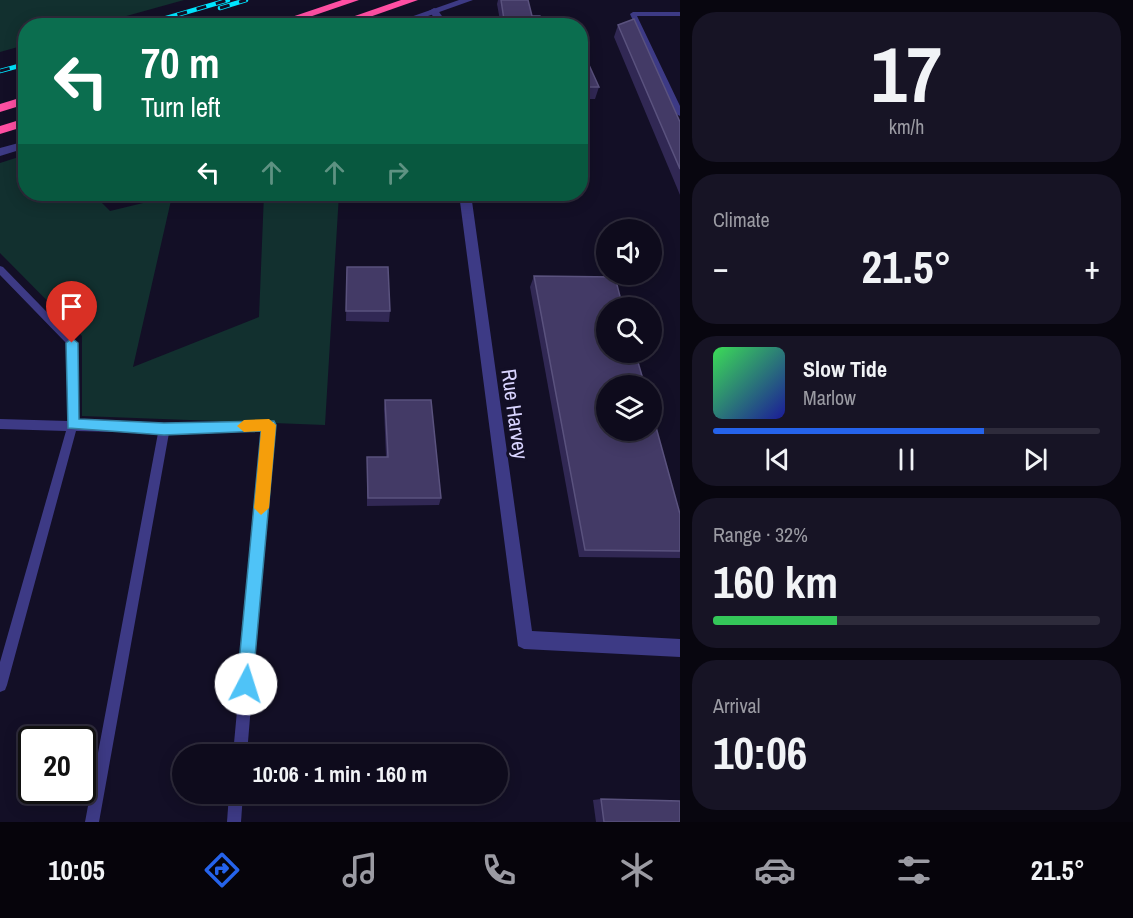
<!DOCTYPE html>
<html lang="en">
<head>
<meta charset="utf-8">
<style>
  body { margin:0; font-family:"Archivo Narrow",sans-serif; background:#171425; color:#f1f3f6; height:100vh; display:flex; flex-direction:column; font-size:22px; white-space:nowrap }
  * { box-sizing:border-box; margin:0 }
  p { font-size:20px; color:#9b9ba3 }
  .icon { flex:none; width:33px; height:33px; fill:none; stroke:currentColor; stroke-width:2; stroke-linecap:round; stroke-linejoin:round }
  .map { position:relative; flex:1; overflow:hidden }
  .details { display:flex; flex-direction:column; gap:12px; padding:12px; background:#08060f; width:453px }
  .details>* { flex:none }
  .banner { position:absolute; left:18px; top:18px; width:570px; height:183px; border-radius:24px; box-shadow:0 3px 15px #0003,0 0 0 2px #2e2b3b; background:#0b6e4f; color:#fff; overflow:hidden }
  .tools { position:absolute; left:596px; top:219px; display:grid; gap:12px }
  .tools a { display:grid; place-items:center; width:66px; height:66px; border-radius:50%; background:#0e0b1c; box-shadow:0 3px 15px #0003,0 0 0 2px #2e2b3b; font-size:30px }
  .speed { position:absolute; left:18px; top:726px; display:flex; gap:12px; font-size:30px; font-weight:700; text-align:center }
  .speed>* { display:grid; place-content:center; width:78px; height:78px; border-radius:50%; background:#0e0b1c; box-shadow:0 3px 15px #0003,0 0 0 2px #2e2b3b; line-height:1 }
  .speed .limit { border:3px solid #111; border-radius:9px; background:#fff; color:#111 }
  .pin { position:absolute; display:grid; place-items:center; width:51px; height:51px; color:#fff; margin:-62px -26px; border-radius:50% 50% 50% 0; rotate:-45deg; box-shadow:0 0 6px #0007 }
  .pin .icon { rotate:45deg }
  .me { position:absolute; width:66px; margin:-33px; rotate:5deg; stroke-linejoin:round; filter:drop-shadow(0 0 4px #0008) }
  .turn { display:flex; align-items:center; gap:21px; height:126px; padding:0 24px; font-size:27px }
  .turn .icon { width:78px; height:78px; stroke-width:2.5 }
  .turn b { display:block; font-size:42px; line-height:51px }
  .lanes { display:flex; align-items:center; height:57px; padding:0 24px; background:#0003; justify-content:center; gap:30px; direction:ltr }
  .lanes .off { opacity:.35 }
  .big { font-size:45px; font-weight:700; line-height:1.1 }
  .details .tile { flex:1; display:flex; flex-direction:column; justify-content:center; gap:9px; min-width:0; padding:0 21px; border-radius:24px; background:#171425 }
  .details .dial { align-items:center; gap:0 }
  .dial b { font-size:78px; line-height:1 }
  .song { display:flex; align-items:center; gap:18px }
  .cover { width:72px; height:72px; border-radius:9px; background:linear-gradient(135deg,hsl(130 70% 55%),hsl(240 70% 35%)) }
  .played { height:6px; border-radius:3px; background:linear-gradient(90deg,#2563eb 70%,#2e2b3b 70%) }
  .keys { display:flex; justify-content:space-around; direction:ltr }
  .heat { display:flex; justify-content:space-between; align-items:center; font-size:33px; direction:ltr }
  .charge { height:9px; border-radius:4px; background:linear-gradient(90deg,#34c759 32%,#2e2b3b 0) }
  .trip { position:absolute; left:172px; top:744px; width:336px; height:60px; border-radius:30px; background:#0e0b1c; box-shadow:0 3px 15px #0003,0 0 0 2px #2e2b3b; font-weight:700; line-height:60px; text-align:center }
  .dock { display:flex; height:96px; justify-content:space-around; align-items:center; background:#06040b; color:#9b9ba3 }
  .dock .icon { width:42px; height:42px }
  .dock .current { color:#2563eb }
  .dock b { font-size:27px; color:#f1f3f6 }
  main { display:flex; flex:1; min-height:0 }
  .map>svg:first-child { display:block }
  .green { fill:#12302f }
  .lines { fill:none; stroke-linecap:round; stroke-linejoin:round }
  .service { fill:#3d3a85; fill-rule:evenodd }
  .minor { fill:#3d3a85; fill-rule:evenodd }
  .tertiary { fill:#3d3a85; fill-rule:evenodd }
  .motorway { fill:#ff4fa3; fill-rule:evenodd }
  .rail-casing { stroke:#00e5ff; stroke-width:4.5 }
  .rail { stroke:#130f26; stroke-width:3; stroke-dasharray:10; stroke-linecap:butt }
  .wall { fill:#312854 }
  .building { fill:#433a66; stroke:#5a527e; stroke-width:1.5 }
  .route { fill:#4fc3f7; stroke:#337fa1; stroke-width:1.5 }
  .slow { fill:#f59e0b }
  .labels { text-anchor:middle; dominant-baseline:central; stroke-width:6; stroke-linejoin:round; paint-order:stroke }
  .street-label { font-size:21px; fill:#d9d4ff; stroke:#130f26 }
</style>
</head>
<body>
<main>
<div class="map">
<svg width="680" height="822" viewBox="0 0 680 822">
  <rect width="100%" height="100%" fill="#130f26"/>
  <g class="green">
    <polygon points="0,0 184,0 94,25 26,26 25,45 0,52"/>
    <polygon points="25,155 26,194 93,194 110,211 172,196 133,367 259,317 264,194 339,194 325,425 82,416 82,336 0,253 0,163"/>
  </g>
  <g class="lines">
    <g class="service">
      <polygon points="680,12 680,16 637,16 680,106 680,116 676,114 630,14 633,12"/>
      <polygon points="0,266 3,267 77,343 78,422 164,424 269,420 273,422 274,425 247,754 233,754 263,430 169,433 99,822 85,822 158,433 76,431 7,685 5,690 0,692 0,662 66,431 0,429 0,419 68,421 67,344 0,275"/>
      <polygon points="229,794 243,794 241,822 227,822"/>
    </g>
    <g class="minor">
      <polygon points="434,8 437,9 449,26 440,26 429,11"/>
      <polygon points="459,194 471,194 532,631 680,639 680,657 524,649 518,646"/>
    </g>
    <g class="tertiary">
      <polygon points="459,0 473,0 400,26 385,26"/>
      <polygon points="26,141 26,148 0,156 0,148"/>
    </g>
    <g class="motorway">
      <polygon points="342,0 359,0 283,26 265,26"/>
      <polygon points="401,0 418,0 344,26 326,26"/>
      <polygon points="26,96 26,104 0,112 0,104"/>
      <polygon points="26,118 26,126 0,134 0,126"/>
    </g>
    <g class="rail-casing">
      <g id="rail">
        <polyline points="220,8 246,0"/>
        <polyline points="139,26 228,0"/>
        <polyline points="0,71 26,64"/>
      </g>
    </g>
    <use href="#rail" class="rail"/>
  </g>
  <g class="wall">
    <polygon points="498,0 528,0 532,16 543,26 501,26 497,4"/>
    <polygon points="618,25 680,122 680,195 614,37"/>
    <polygon points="580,54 599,87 595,99 580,99"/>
    <polygon points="580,103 586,116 582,127 580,127"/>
    <polygon points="347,267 390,311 389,322 346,321"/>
    <polygon points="534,276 680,514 680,558 579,557 530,287"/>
    <polygon points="385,400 441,498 439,505 367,506 367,457 386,457 384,409"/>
    <polygon points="601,799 680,822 596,822 593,800"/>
  </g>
  <g class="building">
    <polygon points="501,0 528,0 532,16 540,16 543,26 505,26"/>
    <polygon points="634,19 680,122 680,169 618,25"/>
    <polygon points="580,54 584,54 599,87 580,87"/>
    <polygon points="580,103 586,116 580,116"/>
    <polygon points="347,267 388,267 390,311 346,311"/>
    <polygon points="534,276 615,277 623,308 606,308 606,352 635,352 645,386 606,386 606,430 651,430 651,409 680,514 680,551 585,550"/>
    <polygon points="385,400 431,400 441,498 368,498 367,457 388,457"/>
    <polygon points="601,799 680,801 680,822 604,822"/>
  </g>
  <polygon class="route" points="72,338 78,343 79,419 164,423 274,421 276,425 252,690 246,693 240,690 237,684 261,431 164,435 68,428 66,343"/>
  <polygon class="slow" points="269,419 276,425 269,508 261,515 254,508 261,431 244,432 237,426 244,420"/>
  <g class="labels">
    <g class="street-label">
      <text transform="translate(515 414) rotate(82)">Rue Harvey</text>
    </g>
  </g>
</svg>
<div class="tools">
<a><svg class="icon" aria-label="sound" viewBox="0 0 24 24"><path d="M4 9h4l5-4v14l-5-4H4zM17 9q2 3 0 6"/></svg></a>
<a><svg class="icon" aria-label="search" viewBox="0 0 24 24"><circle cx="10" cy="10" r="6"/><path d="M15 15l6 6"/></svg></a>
<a><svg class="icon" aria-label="layers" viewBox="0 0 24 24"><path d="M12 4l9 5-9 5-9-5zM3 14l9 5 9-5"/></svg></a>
</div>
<div class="speed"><div class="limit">20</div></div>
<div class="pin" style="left:72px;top:343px;background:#d93025"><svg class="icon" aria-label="arrive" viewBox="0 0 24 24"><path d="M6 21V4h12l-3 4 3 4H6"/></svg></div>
<svg class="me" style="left:246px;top:684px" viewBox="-20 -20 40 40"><circle r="19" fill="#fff"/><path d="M0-13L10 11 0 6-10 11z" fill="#4fc3f7"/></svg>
<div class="trip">10:06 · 1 min · 160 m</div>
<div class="banner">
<div class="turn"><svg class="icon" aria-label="left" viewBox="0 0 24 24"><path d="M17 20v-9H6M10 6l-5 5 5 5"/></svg><div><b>70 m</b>Turn left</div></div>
<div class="lanes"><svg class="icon" aria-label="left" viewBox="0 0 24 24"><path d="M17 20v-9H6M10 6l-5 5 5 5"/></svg><svg class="icon off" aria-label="ahead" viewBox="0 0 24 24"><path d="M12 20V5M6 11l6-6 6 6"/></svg><svg class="icon off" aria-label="ahead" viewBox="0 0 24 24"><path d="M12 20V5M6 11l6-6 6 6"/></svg><svg class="icon off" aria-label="right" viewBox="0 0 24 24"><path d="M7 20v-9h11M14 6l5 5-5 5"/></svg></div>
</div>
</div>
<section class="details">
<div class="tile dial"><b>17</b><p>km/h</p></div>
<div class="tile"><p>Climate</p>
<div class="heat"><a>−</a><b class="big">21.5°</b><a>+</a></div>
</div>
<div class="tile">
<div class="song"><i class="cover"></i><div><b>Slow Tide</b><p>Marlow</p></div></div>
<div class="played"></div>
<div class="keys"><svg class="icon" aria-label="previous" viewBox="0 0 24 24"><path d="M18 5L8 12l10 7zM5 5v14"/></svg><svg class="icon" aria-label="pause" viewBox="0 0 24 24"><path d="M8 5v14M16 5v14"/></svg><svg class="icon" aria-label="next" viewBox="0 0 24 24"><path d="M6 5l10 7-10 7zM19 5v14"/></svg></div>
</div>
<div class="tile"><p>Range · 32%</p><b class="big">160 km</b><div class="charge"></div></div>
<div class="tile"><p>Arrival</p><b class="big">10:06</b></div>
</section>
</main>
<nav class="dock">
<b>10:05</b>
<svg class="icon current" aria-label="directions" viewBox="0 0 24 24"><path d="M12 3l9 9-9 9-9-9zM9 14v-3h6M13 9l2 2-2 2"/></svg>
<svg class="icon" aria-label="music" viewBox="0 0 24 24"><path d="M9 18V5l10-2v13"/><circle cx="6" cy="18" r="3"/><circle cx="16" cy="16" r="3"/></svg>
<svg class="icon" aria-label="phone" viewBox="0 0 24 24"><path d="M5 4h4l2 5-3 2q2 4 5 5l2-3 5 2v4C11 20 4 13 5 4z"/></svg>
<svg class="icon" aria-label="climate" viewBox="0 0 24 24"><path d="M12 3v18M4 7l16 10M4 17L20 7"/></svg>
<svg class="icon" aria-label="car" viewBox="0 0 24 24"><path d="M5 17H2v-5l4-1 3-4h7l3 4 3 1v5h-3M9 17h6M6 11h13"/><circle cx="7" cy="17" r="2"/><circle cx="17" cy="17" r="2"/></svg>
<svg class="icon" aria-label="filters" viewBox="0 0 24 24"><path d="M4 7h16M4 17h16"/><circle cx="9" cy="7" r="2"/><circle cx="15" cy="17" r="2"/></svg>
<b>21.5°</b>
</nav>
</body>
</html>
